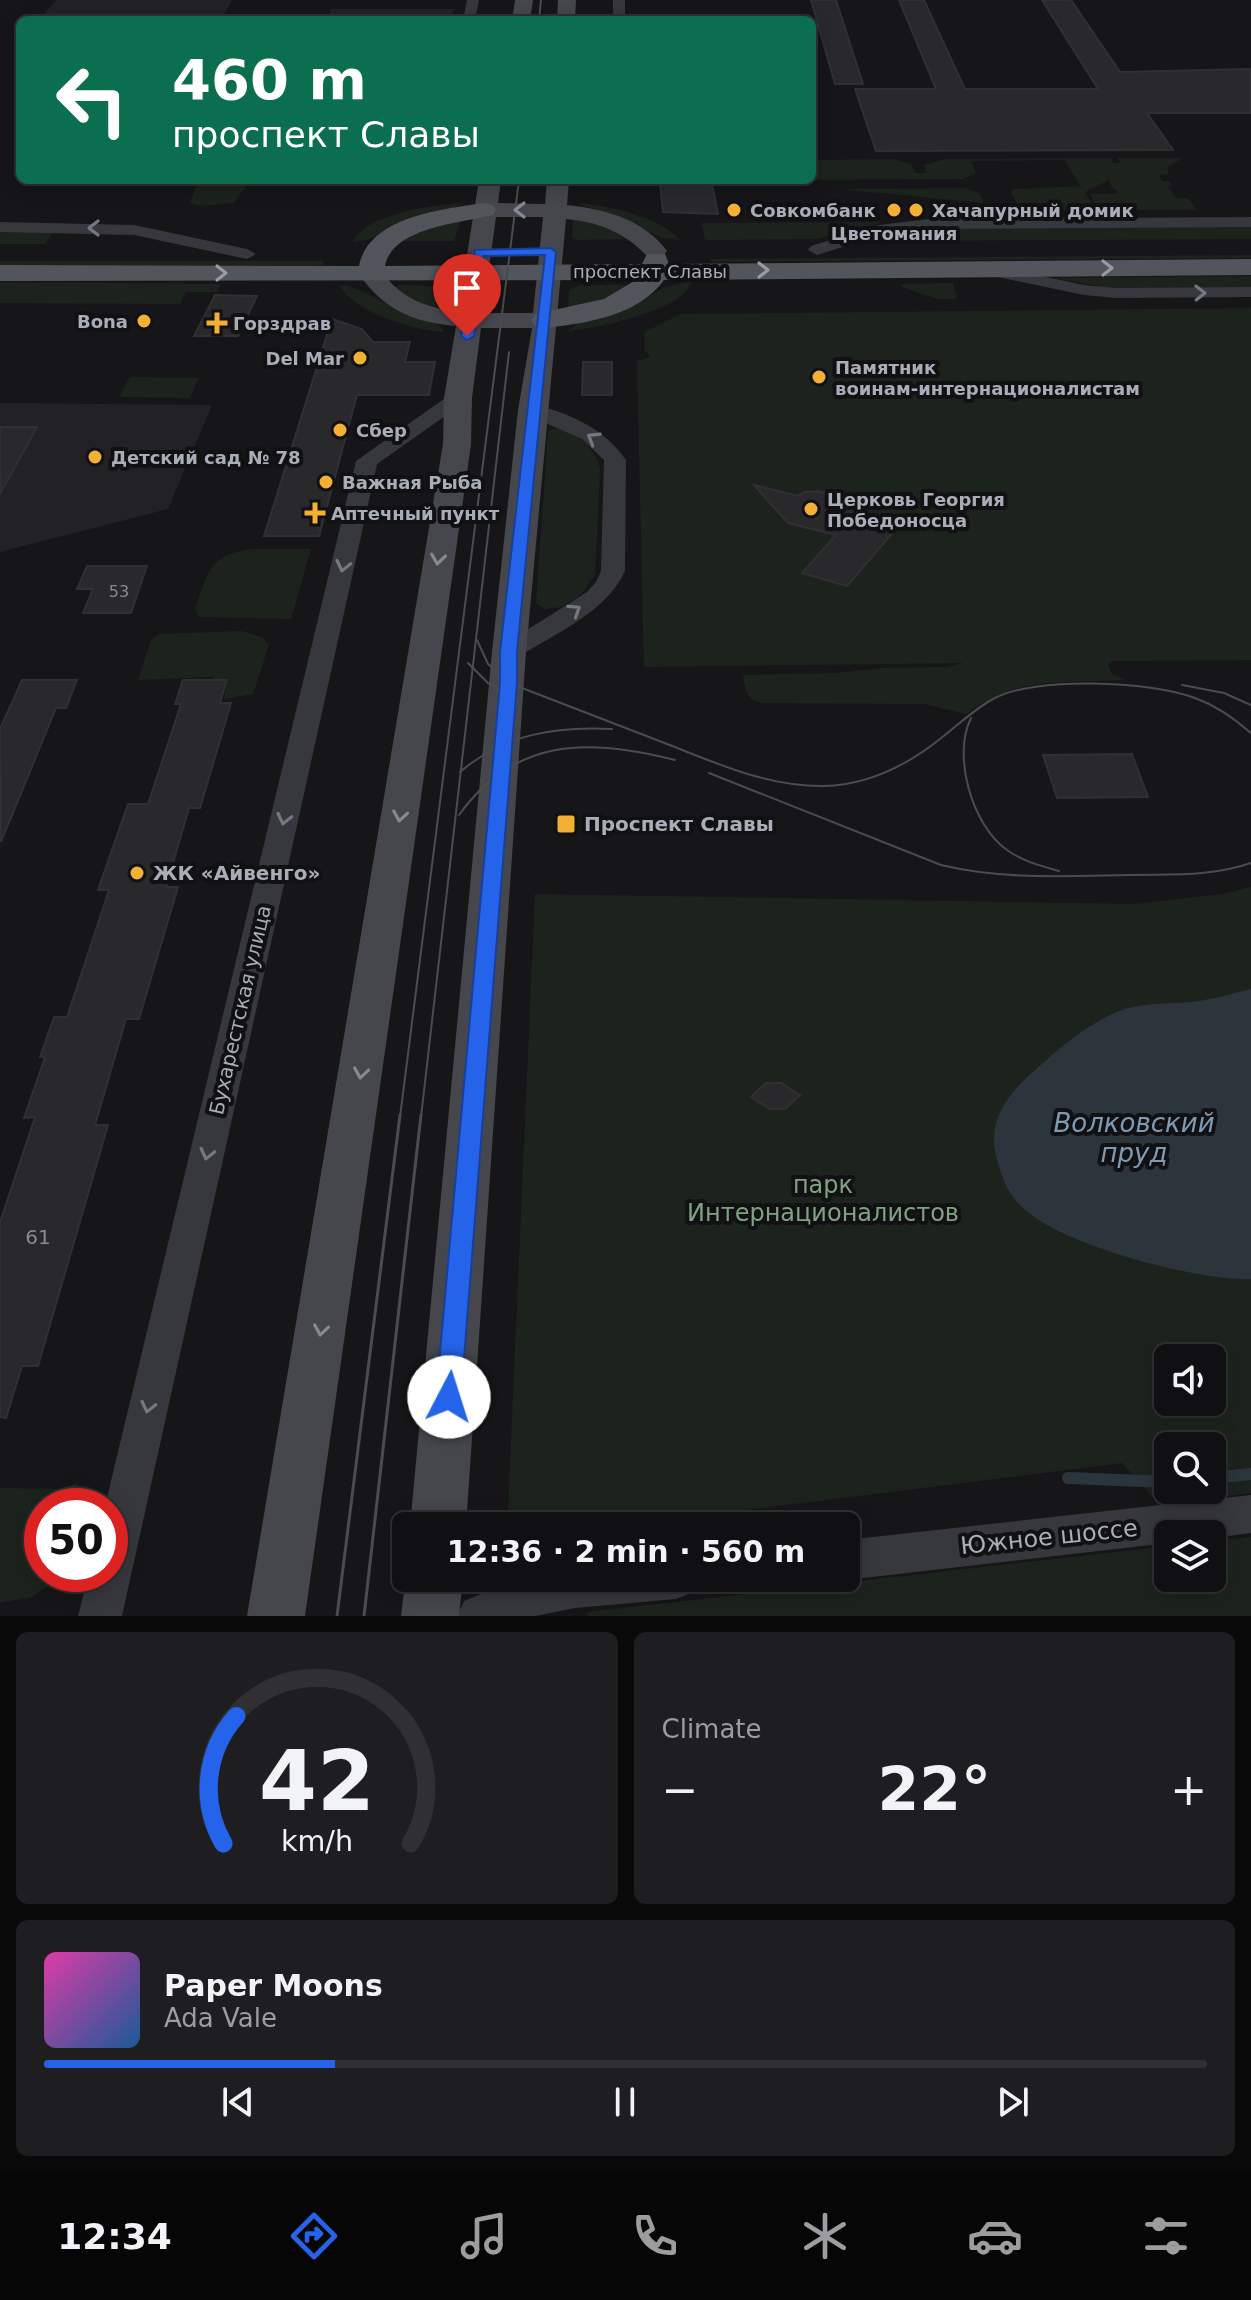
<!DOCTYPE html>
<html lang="en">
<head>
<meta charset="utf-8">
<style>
  body { margin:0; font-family:"DejaVu Sans",sans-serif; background:#1e1e20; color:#f1f3f6; height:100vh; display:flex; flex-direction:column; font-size:30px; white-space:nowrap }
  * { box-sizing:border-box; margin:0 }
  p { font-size:26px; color:#9c9d9f }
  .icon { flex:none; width:44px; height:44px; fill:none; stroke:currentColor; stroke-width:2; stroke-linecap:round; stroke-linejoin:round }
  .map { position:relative; height:1616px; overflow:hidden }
  .details { display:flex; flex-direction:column; gap:16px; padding:16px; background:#09090a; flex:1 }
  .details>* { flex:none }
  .banner { position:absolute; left:16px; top:16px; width:800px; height:168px; border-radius:12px; box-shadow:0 4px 20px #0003,0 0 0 2px #303032; background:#0b6e4f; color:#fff; overflow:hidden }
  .fabs { position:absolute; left:1154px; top:1344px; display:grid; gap:16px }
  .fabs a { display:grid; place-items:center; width:72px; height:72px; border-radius:12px; background:#101012; box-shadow:0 4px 20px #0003,0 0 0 2px #303032; font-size:40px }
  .speed { position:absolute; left:24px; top:1488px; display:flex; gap:16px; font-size:40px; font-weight:700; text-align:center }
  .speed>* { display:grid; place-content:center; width:104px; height:104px; border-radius:50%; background:#101012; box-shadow:0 4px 20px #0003,0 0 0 2px #303032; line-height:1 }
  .speed .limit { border:12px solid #d22; background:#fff; color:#111 }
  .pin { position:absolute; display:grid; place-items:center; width:68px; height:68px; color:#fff; margin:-82px -34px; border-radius:50% 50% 50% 0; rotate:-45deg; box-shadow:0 0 8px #0007 }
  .pin .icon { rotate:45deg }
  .me { position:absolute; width:88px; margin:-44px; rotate:5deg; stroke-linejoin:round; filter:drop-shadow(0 0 6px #0008) }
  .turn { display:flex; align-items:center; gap:28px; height:168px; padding:0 24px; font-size:36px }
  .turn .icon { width:104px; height:104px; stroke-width:2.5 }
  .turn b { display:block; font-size:56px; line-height:68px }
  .big { font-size:60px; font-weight:800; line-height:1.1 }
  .details .widget { flex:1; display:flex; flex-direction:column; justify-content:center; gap:12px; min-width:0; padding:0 28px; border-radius:12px; background:#1e1e20 }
  .details .dial { align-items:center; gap:0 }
  .dial svg { height:208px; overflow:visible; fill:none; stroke:#303032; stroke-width:7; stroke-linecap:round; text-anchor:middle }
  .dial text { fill:#f1f3f6; stroke:none }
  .song { display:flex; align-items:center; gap:24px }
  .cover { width:96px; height:96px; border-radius:12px; background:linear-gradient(135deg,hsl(320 70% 55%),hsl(210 70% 35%)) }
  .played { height:8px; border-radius:4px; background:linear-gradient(90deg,#2563eb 25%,#303032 25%) }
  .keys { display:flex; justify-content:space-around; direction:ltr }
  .heat { display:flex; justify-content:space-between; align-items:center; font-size:44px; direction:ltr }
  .details .tiles { flex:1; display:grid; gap:16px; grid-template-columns:1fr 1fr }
  .widget:last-child { grid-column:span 2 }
  .trip { position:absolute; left:392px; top:1512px; width:468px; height:80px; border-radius:12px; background:#101012; box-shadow:0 4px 20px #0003,0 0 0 2px #303032; font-weight:800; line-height:80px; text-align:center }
  .tabs { display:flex; height:128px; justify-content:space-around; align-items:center; background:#060607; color:#9c9d9f }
  .tabs .icon { width:56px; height:56px }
  .tabs .current { color:#2563eb }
  .tabs b { font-size:36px; color:#f1f3f6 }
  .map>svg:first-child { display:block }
  .built { fill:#222225 }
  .green { fill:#1c231d; fill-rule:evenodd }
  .water { fill:#2c353c }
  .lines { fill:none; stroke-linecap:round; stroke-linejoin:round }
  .stream { stroke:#2c353c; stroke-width:12 }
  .building { fill:#29292c; stroke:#303034; stroke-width:2 }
  .minor { fill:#37383d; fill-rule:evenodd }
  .secondary { fill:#45474d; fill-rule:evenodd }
  .primary { fill:#53555c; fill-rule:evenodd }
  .tram-far1 { stroke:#4a4c52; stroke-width:2 }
  .tram { stroke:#4a4c52; stroke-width:3 }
  .oneway { stroke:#858993 }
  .oneway2 { stroke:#757881 }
  .oneway3 { stroke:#979ba6 }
  .route { fill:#2563eb; stroke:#184099; stroke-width:2 }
  .poi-dot { fill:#f2b134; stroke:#111113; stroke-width:3 }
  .labels { text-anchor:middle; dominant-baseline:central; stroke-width:8; stroke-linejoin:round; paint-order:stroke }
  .number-label { font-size:16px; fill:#888b94 }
  .far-poi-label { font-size:18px; font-weight:bold; fill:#a8adb8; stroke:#111113; text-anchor:start }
  .far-street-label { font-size:18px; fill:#a8adb8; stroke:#111113 }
  .poi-label { font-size:20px; font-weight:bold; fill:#a8adb8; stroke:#111113; text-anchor:start }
  .street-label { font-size:20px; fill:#a8adb8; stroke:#111113 }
  .near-number-label { font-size:20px; fill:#888b94 }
  .near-park-label { font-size:24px; fill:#7fa381; stroke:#111113 }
  .near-street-label { font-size:24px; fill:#a8adb8; stroke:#111113 }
  .near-water-label { font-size:26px; font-style:italic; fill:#7f9bb3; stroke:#111113 }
</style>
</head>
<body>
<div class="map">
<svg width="1251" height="1616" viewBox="0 0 1251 1616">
  <rect width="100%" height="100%" fill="#161618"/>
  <g class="built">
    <polygon points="56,0 232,0 221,20 39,20"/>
    <polygon points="331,9 454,9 451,20 326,20"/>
    <polygon points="0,403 212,405 168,509 0,552"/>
  </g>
  <g class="green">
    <polygon points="1111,158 1113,163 1121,163 1117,158 1183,158 1167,167 1169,174 1159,175 1162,181 1169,181 1172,185 1168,186 1176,198 1188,198 1197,210 1099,210 1090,194 1116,194 1118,191 1112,188 1109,180 1085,192 1096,210 1021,211 1011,192 1014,189 1087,186 1080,186 1065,160 971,161 976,173 963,179 812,180 812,160 893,159 911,164 915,173 927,173 924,165 946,159"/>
    <polygon points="199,180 250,180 234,203 200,206 190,203"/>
    <polygon points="965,188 979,193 984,203 840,189"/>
    <path d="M467 203 392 228 367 240 353 242C364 214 440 203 467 203Z"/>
    <path d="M575 203C604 204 661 217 680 240L662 238 627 220Z"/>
    <polygon points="573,217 606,226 629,239 575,240 572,237"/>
    <polygon points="461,219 454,241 403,241 411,234"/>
    <polygon points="884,222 816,239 705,240 702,223"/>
    <polygon points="1251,226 1251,239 877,241 870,238 902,231 933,229"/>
    <polygon points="0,231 54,231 45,244 0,244"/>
    <polygon points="1251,255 1251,258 711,262 710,259"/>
    <polygon points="0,261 324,261 322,265 0,265"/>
    <polygon points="1251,276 1251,288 1110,288 1054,278"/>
    <polygon points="0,282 221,284 217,292 186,292 180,304 0,303"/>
    <path d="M691 282C684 311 594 329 567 331L579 323 641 301 667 286Z"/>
    <polygon points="953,283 957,299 937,299 902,287 902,284"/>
    <path d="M339 285C367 287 389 310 416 318 428 321 438 321 444 332 413 330 355 313 339 285Z"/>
    <polygon points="399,285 447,287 450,289 448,308 420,304 392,288"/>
    <polygon points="580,285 624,285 627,286 620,294 568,311 569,290"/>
    <path d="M1251 308V660L1112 661 1108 664 1111 673 1125 680C1065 683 1016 676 966 714L924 704 764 703C746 700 746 692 743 675L836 673 881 668 946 667 964 663 644 667 637 361 651 356 644 350 645 332 681 314Z"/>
    <polygon points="130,377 199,378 190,398 119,397"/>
    <path d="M551 429C574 427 597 449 600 470L595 575 581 594 562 607 545 609 536 603 548 433Z"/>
    <path d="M253 549H311L291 619 199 617 195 609C208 572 209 554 253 549Z"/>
    <polygon points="241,631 262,637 269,645 253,694 224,699 228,680 213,679 213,677 138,680 151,640 159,634"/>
    <path d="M1251 887V1493L1159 1504 1122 1463 683 1518 508 1511 535 894 1135 904 1223 894ZM1168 1358H1212V1402H1168ZM1168 1446H1212V1490H1168Z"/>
    <polygon points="78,1482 71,1506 42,1506 42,1574 55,1574 53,1583 31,1597 0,1603 0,1488 63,1489"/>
    <polygon points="1251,1537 1251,1616 588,1616 587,1612 1168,1546 1168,1578 1212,1578 1212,1541"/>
  </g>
  <path class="water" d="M1251 989V1279C1197 1281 1060 1245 1022 1207 1007 1193 1002 1178 997 1159 986 1121 1007 1095 1034 1071 1061 1047 1090 1021 1125 1009 1144 1003 1170 1004 1191 1002 1211 1000 1231 994 1251 989Z"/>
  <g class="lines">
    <g class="stream">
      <polyline points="1068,1478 1168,1482"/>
      <polyline points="1212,1478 1251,1474"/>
    </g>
  </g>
  <g class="building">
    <polygon points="811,0 836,0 863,84 835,84"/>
    <polygon points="899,0 924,0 965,89 1098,89 1042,0 1071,0 1120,72 1251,69 1251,113 1147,113 1173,150 876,151 855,89 936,89"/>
    <polygon points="660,184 712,184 718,214 663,212"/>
    <polygon points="215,295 257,296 238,336 194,336"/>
    <polygon points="332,319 362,329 373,342 410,342 405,362 435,362 429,395 357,395 319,536 264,536"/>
    <polygon points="583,362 612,362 612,395 582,395"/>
    <polygon points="0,427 37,427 0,494"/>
    <polygon points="754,485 798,496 804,492 816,491 830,494 842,507 900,524 847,586 802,573 836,535 788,523"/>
    <polygon points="87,566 147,566 131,613 83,613 93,589 77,589"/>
    <polygon points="22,680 77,680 66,708 56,708 1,842 0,729"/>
    <polygon points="183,680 227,680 220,703 231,703 200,808 189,808 166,887 178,887 139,1019 126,1019 95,1125 108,1125 38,1366 22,1366 6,1418 0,1417 0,1222 35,1117 24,1118 45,1057 40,1057 54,1017 67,1017 109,890 98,890 128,804 148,804 181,704 175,704"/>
    <polygon points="1132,754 1148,797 1057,798 1043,755"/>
    <polygon points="766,1083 781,1083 800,1095 785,1109 770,1109 751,1097"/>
  </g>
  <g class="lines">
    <g class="minor">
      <polygon points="467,0 479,0 475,20 463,20"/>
      <rect x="613" y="0" width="12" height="20"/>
      <polygon points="1251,217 1251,227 929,229 881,235 817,255 808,250 811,246 879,225 929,219"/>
      <polygon points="0,222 134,225 247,249 256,254 247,259 134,235 0,232"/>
      <polygon points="989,265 1084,285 1116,288 1251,287 1251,297 1116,298 1084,295 983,274 980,270 983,266"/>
      <polygon points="458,392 465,394 468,398 465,402 377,464 122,1616 78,1616 89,1574 110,1574 110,1506 105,1506 356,461 451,394"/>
      <path d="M532 404C569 413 604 428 626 460L625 571C607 612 554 634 518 657H500L496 652 500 647 587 592 596 582 601 571 604 460 582 439 525 414 522 410Z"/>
      <polygon points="1251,1495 1251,1533 1212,1538 1212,1534 1168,1534 1168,1543 846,1580 840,1578 846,1578 846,1540"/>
      <polygon points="521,1578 697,1578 691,1593 676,1599 575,1608 535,1616 457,1616 464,1601"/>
    </g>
    <g class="secondary">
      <polygon points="515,0 533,0 530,20 512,20"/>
      <polygon points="558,0 576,0 575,20 557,20"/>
      <path d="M479 180H501L498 203 545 204 547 180H569L567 205C604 209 644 219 667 251L663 256H647C624 232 599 222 566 219L526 652 466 1526H410L492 652 518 410 532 328H481L472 398 471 444 305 1616H247L443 444 444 398 456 326C412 322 384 310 359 274L362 269H380C399 297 424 308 458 311ZM496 217H543L533 313H483Z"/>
      <polygon points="406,1576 463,1578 459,1616 401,1616"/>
    </g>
    <path class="primary" d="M484 203 493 205 496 210 493 215C462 223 392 227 385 266L642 264 647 254H665L669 264 1251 259V275L664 280C638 316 587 323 545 328L535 326 531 320 535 314 604 299 636 280 0 281V265L359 266C369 216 444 209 484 203Z"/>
    <g class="tram-far1">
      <polyline points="539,20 541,0"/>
      <path d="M477 640 488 664 509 683C560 703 611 722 662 742 714 762 766 787 824 786 867 785 906 766 940 739 957 726 973 710 993 699 1035 676 1150 681 1195 698 1217 706 1234 718 1251 733"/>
      <polyline points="468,663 488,683 516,698"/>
      <polyline points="1182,685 1224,693 1251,705"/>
      <path d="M971 718C952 756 972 825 1007 850 1022 861 1041 866 1059 871"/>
      <path d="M460 772C505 734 555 726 612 729"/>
      <path d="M709 773 941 865C1004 880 1066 876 1130 875 1171 874 1211 877 1251 863"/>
      <path d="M459 815C515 737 589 738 675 760"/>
      <polyline points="400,1117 519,180"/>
      <polyline points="421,1117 509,352"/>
    </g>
    <g class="tram">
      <polyline points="337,1616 400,1115"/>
      <polyline points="364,1616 421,1115"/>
    </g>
  </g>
  <defs><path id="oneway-chevron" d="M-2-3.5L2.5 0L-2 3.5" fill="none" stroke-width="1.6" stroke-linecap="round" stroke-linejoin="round" transform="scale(2)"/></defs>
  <g class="oneway">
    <use href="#oneway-chevron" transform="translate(520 210) rotate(-180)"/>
    <use href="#oneway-chevron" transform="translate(438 559) rotate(98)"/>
    <use href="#oneway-chevron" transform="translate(400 816) rotate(99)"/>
    <use href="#oneway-chevron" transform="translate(361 1073) rotate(99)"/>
    <use href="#oneway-chevron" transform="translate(321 1330) rotate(99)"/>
  </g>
  <g class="oneway2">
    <use href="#oneway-chevron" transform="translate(94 228) rotate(-180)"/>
    <use href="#oneway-chevron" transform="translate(1200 293) rotate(-1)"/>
    <use href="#oneway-chevron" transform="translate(593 438) rotate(-148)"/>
    <use href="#oneway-chevron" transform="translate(343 566) rotate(103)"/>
    <use href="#oneway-chevron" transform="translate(575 610) rotate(-33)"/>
    <use href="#oneway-chevron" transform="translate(284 819) rotate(103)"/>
    <use href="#oneway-chevron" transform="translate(207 1154) rotate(103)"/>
    <use href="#oneway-chevron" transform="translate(148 1407) rotate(103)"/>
  </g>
  <g class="oneway3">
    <use href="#oneway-chevron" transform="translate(1107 268)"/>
    <use href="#oneway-chevron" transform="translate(763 270)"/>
    <use href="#oneway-chevron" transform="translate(221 273)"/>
  </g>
  <polygon class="route" points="551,248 556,252 517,652 517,683 461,1397 458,1405 449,1408 440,1405 436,1397 500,683 500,652 545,255 484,256 474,336 467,340 461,336 475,250"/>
  <g class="poi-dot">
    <circle cx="734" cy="210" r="8"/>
    <circle cx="894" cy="210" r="8"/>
    <circle cx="916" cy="210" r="8"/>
    <circle cx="144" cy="321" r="8"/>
    <path d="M213 311h8v8h8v8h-8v8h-8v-8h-8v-8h8z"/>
    <circle cx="360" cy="358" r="8"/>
    <circle cx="819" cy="377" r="8"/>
    <circle cx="340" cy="430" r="8"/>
    <circle cx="95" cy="457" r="8"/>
    <circle cx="326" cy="482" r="8"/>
    <circle cx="811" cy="509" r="8"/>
    <path d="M311 501h8v8h8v8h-8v8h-8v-8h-8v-8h8z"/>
    <rect x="556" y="814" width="20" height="20" rx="4"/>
    <circle cx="137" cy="873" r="8"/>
  </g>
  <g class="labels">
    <g class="number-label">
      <text x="119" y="591">53</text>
    </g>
    <g class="far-poi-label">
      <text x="750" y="210">Совкомбанк</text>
      <text x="932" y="210">Хачапурный домик</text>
      <text x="894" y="233" text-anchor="middle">Цветомания</text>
      <text x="128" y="321" text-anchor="end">Bona</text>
      <text x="233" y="323">Горздрав</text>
      <text x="344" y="358" text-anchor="end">Del Mar</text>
      <text x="835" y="367">Памятник<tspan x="835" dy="21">воинам-интернационалистам</tspan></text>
      <text x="356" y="430">Сбер</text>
      <text x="111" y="457">Детский сад № 78</text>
      <text x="342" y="482">Важная Рыба</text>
      <text x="827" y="499">Церковь Георгия<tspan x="827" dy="21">Победоносца</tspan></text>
      <text x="331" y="513">Аптечный пункт</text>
    </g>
    <g class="far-street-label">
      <text x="650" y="271">проспект Славы</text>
    </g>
    <g class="poi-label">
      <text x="584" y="824">Проспект Славы</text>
      <text x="153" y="873">ЖК «Айвенго»</text>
    </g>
    <g class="street-label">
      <text transform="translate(240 1010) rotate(-77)">Бухарестская улица</text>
    </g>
    <g class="near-number-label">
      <text x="38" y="1237">61</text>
    </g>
    <g class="near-park-label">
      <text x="823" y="1185">парк<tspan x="823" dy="28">Интернационалистов</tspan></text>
    </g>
    <g class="near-street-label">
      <text transform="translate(1049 1537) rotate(-6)">Южное шоссе</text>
    </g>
    <g class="near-water-label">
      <text x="1134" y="1123">Волковский<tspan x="1134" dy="30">пруд</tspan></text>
    </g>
  </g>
</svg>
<div class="fabs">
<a><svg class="icon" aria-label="sound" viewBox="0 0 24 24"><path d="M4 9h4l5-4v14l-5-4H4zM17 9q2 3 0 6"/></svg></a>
<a><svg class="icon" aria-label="search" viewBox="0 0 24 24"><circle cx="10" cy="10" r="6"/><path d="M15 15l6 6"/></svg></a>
<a><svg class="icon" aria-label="layers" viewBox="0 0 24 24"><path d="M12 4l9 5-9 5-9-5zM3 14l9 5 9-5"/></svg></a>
</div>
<div class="speed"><div class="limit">50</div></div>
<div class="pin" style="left:467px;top:336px;background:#d93025"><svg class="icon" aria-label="arrive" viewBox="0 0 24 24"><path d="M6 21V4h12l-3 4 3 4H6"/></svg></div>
<svg class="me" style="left:449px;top:1397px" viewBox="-20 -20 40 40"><circle r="19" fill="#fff"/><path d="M0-13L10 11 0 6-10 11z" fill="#2563eb"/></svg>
<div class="trip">12:36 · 2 min · 560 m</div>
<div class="banner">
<div class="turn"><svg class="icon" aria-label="left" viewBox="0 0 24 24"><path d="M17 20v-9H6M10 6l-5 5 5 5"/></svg><div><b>460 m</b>проспект Славы</div></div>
</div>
</div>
<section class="details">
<div class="tiles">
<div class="widget dial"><svg viewBox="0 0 100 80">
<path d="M14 69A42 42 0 1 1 86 69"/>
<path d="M14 69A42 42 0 0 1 19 20" stroke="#2563eb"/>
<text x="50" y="56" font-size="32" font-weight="700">42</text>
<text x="50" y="72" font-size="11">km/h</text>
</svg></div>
<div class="widget"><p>Climate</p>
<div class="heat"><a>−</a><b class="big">22°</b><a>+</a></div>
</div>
<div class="widget">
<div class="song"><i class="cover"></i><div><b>Paper Moons</b><p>Ada Vale</p></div></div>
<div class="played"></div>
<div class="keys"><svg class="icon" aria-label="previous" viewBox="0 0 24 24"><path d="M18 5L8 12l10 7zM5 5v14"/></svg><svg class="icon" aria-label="pause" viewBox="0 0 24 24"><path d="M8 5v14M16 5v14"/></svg><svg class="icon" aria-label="next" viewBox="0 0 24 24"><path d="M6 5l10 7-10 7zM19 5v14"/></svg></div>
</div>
</div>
</section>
<nav class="tabs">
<b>12:34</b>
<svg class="icon current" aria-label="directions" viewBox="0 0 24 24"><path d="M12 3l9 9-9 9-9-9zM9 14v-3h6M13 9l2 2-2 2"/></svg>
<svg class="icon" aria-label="music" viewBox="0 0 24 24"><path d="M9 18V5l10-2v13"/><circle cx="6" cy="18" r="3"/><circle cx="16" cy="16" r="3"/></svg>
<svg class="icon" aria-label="phone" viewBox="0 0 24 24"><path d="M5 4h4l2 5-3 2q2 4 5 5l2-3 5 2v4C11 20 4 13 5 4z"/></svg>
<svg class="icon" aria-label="climate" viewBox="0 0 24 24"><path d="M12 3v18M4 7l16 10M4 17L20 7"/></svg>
<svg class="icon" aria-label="car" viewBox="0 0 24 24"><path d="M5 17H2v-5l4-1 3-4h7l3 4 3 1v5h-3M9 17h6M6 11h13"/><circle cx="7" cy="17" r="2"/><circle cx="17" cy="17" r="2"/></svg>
<svg class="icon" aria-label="filters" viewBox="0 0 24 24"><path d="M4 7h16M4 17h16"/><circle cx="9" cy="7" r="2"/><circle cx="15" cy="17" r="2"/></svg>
</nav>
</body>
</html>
